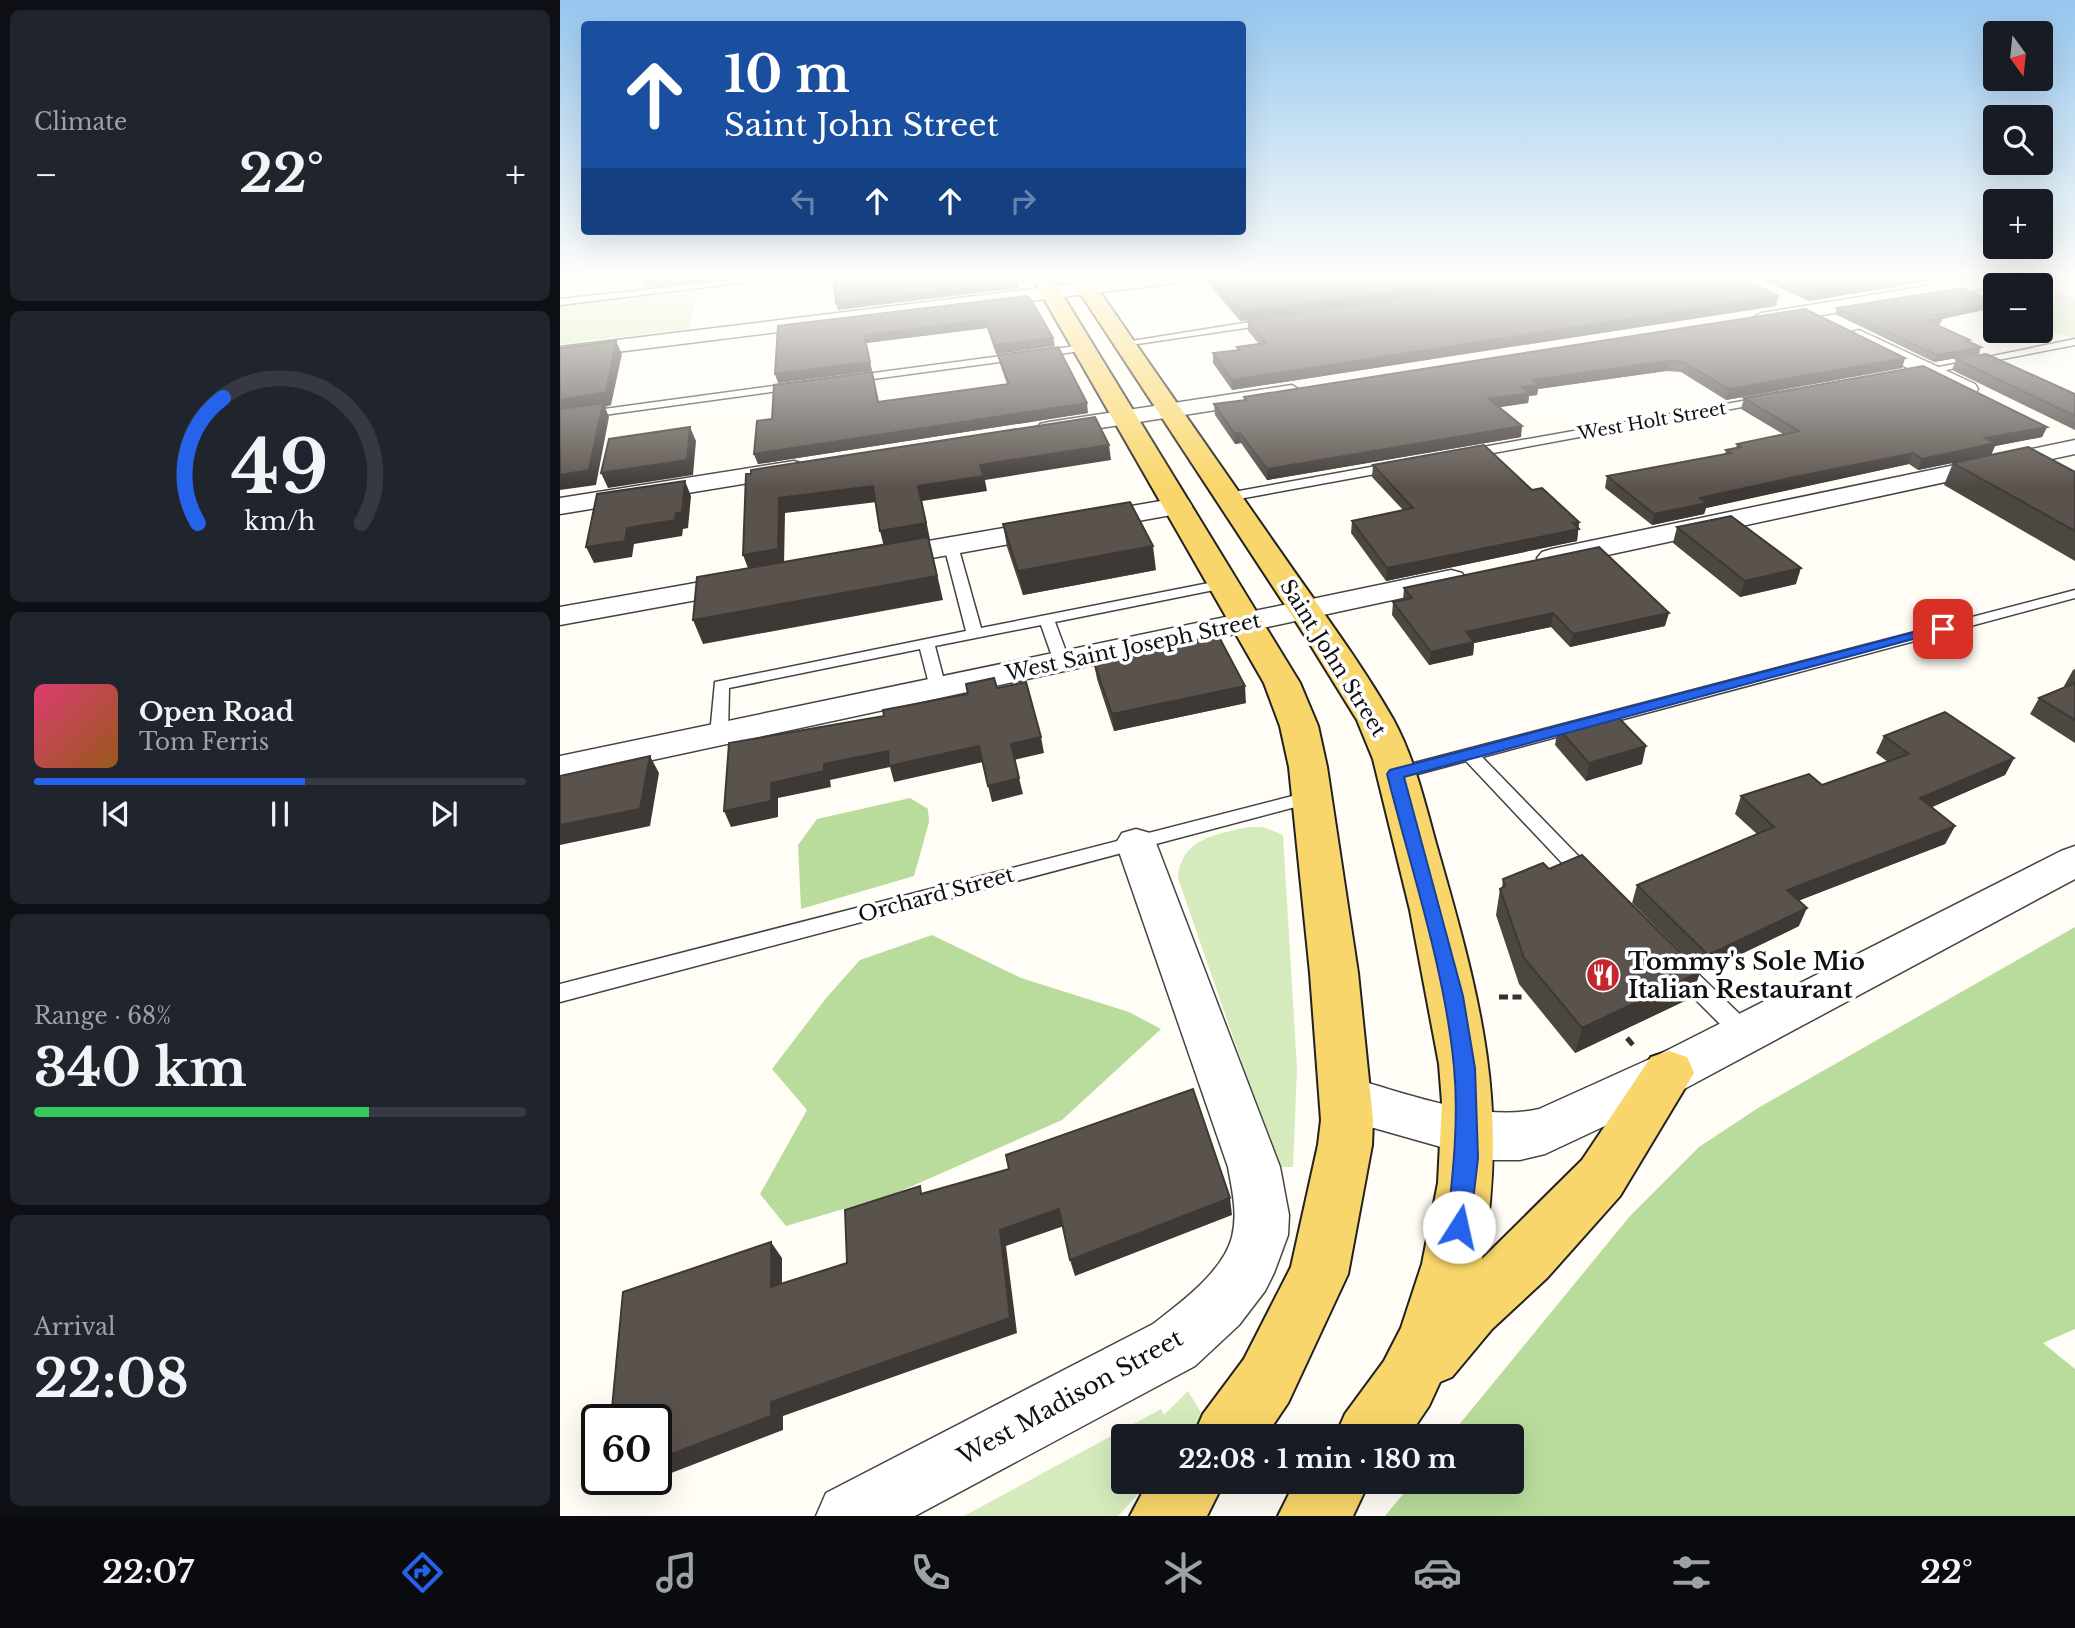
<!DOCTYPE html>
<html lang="en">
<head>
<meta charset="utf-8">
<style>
  body { margin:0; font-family:"Libre Baskerville",serif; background:#20242c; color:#f1f3f6; height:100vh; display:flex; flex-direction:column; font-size:26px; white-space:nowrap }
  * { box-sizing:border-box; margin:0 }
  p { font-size:23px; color:#9ea1a6 }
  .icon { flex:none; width:38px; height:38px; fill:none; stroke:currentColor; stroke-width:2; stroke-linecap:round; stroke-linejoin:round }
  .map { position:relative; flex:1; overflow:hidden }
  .side { display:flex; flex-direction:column; gap:10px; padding:10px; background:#0d0f14; width:560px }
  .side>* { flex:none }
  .guide { position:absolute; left:21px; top:21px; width:665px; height:214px; border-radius:7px; box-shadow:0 7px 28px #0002; background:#1a4fa0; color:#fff; overflow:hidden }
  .needle { width:46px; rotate:165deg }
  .buttons { position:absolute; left:1423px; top:21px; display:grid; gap:14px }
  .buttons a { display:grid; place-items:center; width:70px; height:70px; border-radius:7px; background:#171b24; box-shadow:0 7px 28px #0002; font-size:35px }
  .speed { position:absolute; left:21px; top:1404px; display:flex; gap:14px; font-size:35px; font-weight:700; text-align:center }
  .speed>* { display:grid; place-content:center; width:91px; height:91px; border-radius:50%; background:#171b24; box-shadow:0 7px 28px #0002; line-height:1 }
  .speed .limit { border:4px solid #111; border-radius:10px; background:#fff; color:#111 }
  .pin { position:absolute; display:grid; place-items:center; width:60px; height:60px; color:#fff; margin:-30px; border-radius:14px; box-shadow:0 4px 10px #0006 }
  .me { position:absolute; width:77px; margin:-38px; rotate:10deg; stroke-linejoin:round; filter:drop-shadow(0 0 5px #0008) }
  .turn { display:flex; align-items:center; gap:24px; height:147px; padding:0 28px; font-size:32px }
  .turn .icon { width:91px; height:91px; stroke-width:2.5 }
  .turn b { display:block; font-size:49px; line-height:60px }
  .lanes { display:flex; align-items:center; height:66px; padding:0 28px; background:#0003; justify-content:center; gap:35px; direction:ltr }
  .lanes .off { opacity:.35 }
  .big { font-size:52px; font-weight:700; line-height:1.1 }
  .side .card { flex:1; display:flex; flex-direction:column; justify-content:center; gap:10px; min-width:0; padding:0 24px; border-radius:10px; background:#20242c }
  .side .dial { align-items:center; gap:0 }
  .dial svg { height:182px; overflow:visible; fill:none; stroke:#363941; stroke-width:7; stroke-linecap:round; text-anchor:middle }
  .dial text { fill:#f1f3f6; stroke:none }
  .song { display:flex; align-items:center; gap:21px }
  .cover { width:84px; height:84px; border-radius:10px; background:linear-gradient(135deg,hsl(340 70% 55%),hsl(30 70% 35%)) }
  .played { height:7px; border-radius:4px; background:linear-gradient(90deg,#2563eb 55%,#363941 55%) }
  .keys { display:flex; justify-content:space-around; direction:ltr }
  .heat { display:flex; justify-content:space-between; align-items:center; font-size:38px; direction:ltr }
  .charge { height:10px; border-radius:5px; background:linear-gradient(90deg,#34c759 68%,#363941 0) }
  .trip { position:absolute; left:551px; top:1424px; width:413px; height:70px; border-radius:7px; background:#171b24; box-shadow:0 7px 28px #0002; font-weight:700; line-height:70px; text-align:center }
  .tabs { display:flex; height:112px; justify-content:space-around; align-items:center; background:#090b0e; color:#9ea1a6 }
  .tabs .icon { width:49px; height:49px }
  .tabs .on { color:#2563eb }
  .tabs b { font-size:32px; color:#f1f3f6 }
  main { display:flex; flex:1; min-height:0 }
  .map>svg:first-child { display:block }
  .green { fill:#d5ebbd }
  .forest { fill:#b9dc9c }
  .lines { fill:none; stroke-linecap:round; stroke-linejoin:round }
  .service-casing { stroke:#444; stroke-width:3 }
  .minor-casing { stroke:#444; stroke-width:3 }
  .primary-casing { stroke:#222; stroke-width:4 }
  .path { stroke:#333; stroke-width:5; stroke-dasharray:9 4.5; stroke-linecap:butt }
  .service { fill:#fff; fill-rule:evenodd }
  .minor { fill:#fff; fill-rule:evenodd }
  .primary { fill:#f9d66b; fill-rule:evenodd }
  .wall { fill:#4d4742 }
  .shaded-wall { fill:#3f3936 }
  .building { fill:#5a524d; stroke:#3f3936; stroke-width:2 }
  .route { fill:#2563eb; stroke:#184099; stroke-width:2 }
  .labels { text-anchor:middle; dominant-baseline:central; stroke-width:7; stroke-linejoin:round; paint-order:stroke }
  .far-street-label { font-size:18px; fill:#111; stroke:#fff }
  .street-label { font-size:21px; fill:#111; stroke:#fff }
  .near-poi-label { font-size:24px; font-weight:bold; fill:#111; stroke:#fff; text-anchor:start }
  .near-street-label { font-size:24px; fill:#111; stroke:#fff }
</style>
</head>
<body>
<main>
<section class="side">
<div class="card"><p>Climate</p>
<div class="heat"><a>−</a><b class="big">22°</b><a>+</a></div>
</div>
<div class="card dial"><svg viewBox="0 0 100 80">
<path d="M14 69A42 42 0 1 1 86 69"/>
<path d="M14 69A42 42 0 0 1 25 14" stroke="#2563eb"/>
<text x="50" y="56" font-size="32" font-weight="700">49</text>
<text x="50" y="72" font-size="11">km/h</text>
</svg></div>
<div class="card">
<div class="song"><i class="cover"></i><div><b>Open Road</b><p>Tom Ferris</p></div></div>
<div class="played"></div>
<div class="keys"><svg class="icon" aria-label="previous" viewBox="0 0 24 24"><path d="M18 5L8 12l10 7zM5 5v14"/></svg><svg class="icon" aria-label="pause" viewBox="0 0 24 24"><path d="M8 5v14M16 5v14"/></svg><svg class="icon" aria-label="next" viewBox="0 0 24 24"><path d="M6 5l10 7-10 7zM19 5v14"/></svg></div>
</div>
<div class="card"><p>Range · 68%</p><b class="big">340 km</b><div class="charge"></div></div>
<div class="card"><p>Arrival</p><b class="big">22:08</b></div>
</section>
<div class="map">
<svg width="1515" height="1516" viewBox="0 0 1515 1516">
  <rect width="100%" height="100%" fill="#fffdf5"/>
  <g class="green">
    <polygon points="1480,286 1515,299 1515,339 1480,327"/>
    <polygon points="137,291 129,329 0,344 0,306"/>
    <path d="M688 827H703L723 835 737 1069 733 1167H718L618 878C620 839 657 834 688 827Z"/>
    <polygon points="628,1391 643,1416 627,1437 564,1437 564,1482 589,1482 558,1516 404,1516 601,1409 604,1415"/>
  </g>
  <g class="forest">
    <polygon points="350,798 368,809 369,822 354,876 241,909 238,845 257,819"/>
    <polygon points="1515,927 1515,1329 1483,1343 1515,1369 1515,1516 825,1516 853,1482 952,1482 952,1437 889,1437 1070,1216 1139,1147 1198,1108"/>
    <polygon points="372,935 461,978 569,1012 601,1029 502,1120 334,1194 226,1226 200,1194 247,1110 212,1069 267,997 300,960"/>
  </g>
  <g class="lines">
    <g class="service-casing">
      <g id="service">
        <polygon points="210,276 237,276 0,305 0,299"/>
        <polygon points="709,319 714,322 712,324 564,346 559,343"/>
        <polygon points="1515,339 1515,345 1360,375 1355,372"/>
        <polygon points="524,345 529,348 528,350 291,382 286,379 291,376"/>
        <polygon points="236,383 241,386 240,388 0,421 0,415"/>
        <polygon points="1205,397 1209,398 1209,402 906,458 900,454 906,450"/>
        <polygon points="833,463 839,467 837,470 668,501 662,497 668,493"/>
        <polygon points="391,542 398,546 421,628 664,580 671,584 664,588 495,622 510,662 502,667 494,662 481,625 375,646 386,688 378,693 370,688 360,649 169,688 168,735 159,740 153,739 150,735 155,682 406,631 384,546"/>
        <polygon points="1515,590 1515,598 922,757 1033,871 1036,876 1033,881 1019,881 906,761 835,780 826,774 835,768"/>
        <polygon points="752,791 761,797 758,801 0,1002 0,984"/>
        <polygon points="1120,961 1128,964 1193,1027 1196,1034 1193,1041 1185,1043 1177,1041 1112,976 1109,970 1112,964"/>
      </g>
    </g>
    <g class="minor-casing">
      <g id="minor">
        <polygon points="579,276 633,276 624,282 0,359 0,347"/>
        <polygon points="1428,276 1471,276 1462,282 1201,325 1191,319 1201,313"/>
        <polygon points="1299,330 1415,384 1418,389 1415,394 1399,394 1292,340 1289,336 1292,332"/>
        <polygon points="732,385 743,392 740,397 489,436 480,434 477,429 480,424 489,422"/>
        <polygon points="1515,440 1515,454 992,567 982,564 977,558 982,552 992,549"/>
        <polygon points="234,461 243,464 247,469 243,474 0,514 0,498"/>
        <polygon points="618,498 628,500 632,506 628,512 322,567 312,564 307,558 312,552 322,549"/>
        <polygon points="891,570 902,573 906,579 902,585 0,780 0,756"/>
        <polygon points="186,574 197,577 201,583 197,589 0,625 0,607"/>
        <path d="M576 829 590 833 596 843 720 1167 729 1215 728 1235 714 1273 705 1291 679 1325 635 1366 355 1516H256L266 1493 593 1324C620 1303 663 1272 672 1237 678 1213 672 1190 668 1167L556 843 562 833Z"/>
        <path d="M1515 846V879L1126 1088 985 1154 960 1160H927L768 1115 761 1099 768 1083 786 1077C845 1092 919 1123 979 1109L1092 1058 1501 851Z"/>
      </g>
    </g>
    <g class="primary-casing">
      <g id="primary">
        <polygon points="471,276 491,276 740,683 758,726 767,767 798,973 813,1120 812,1145 788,1274 728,1403 705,1437 633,1437 643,1414 684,1359 731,1267 758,1145 761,1120 750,973 729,767 720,726 704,683"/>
        <path d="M509 276H529C592 368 656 459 720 551 758 606 800 661 833 719 856 761 866 809 879 854 920 997 950 1108 922 1259L1022 1160 1091 1057 1109 1051 1127 1057 1134 1073 1060 1196 987 1278 932 1329 892 1377 880 1382 869 1406 848 1437H775L785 1414 824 1361 841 1328 862 1264 878 1183 882 1102 879 1064 850 910 813 759 797 720 740 628Z"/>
        <polygon points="588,1482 664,1482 647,1516 570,1516"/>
        <polygon points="735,1482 809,1482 793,1516 718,1516"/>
      </g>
    </g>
    <g class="path">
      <polyline points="939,997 965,997"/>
      <polyline points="1067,1038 1073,1045"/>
    </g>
    <use href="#service" class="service"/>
    <use href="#minor" class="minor"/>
    <use href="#primary" class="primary"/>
  </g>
  <g class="wall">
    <polygon points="642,276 1179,276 1218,296 1216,306 672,390 653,363 653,353 677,350 677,347 699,344 688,331 688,321 786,307 680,321"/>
    <polygon points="1196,276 1401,276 1248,301"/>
    <polygon points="466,296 495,346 436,354 427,328 306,343 312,371 218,383 218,326"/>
    <polygon points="1277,308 1433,308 1382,319 1380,324 1376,325 1419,354 1374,362 1275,314"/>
    <polygon points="1245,309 1345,358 1342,368 1166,400 1121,372 1106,371 978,389 977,395 969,396 968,403 939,407 961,437 707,480 681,443 675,444 655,415 654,404 684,400 684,397"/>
    <polygon points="438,355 528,413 198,464 194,454 212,419 314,381 318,402 447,384 440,364"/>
    <polygon points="1396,359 1515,394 1515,430 1392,370"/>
    <polygon points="1184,398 1487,427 1482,437 1435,446 1431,455 1358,470 1349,464 1227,490 1146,508 1144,514 1092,525 1045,488 1047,476 1165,454 1166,450 1176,448 1177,444 1223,434 1181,409"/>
    <polygon points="1393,463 1515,472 1515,561 1384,485"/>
    <polygon points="813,465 972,490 1019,522 1017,541 826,581 791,533 792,521 843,510 812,477"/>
    <polygon points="443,524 596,570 463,595 447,547"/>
    <polygon points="1117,527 1236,584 1180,597 1113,543"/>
    <polygon points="844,588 1105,626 1010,647 991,627 914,643 913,655 869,665 832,615 833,602 843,600"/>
    <polygon points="534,663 686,703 554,731 537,679"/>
    <polygon points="1515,669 1515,743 1470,714 1479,698 1505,687 1504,686 1513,670"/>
    <polygon points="998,728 1082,764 1026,781 995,745"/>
    <polygon points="1324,736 1454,758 1445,775 1371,807 1395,826 1385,844 1238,901 1239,926 1142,973 1072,903 1077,885 1197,834 1175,814 1181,796 1262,785 1328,762 1316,753"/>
    <polygon points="989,869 1140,972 1131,998 1015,1053 959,984 936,915 940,889 942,888 943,879"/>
  </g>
  <g class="shaded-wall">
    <polygon points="130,276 202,276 86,287 84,280"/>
    <polygon points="946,276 1010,276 680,321 680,312"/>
    <polygon points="1350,276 1401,276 1248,301 1251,292"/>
    <polygon points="458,281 459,288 278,310 276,303"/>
    <polygon points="1218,296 1216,306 672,390 672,380"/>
    <polygon points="1435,302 1433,308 1382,319 1380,324 1363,327 1366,320 1376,315"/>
    <polygon points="425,320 427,328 306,343 312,371 218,383 215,374 304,335"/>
    <polygon points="493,338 495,346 436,354 435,345"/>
    <polygon points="56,341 62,354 51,405 45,407 49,417 36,485 0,490 0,400"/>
    <polygon points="1421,347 1419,354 1374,362 1377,355"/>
    <polygon points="1345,358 1342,368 1166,400 1169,389"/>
    <polygon points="1108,361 1106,371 978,389 977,395 969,396 968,403 928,409 929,399 962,387 973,380"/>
    <polygon points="527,403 528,413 198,464 194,454"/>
    <polygon points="962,426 961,437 707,480 707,469"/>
    <polygon points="130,427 136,441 133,475 48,488 41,473"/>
    <polygon points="1487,427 1482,437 1435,446 1431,455 1358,470 1362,459 1425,438"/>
    <polygon points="680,433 681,443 675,444 675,434"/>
    <polygon points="549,445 551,460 425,480 427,491 362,501 370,539 369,539 383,600 143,644 133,620 324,547 320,531 358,486 420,465"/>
    <polygon points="1353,453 1349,464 1146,508 1144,514 1092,525 1094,514 1140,498"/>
    <polygon points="125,481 131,496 128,528 123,529 122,536 74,544 72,557 34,563 26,547 67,528 116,513"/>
    <polygon points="313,486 317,502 225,513 224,565 189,571 183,555 219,498"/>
    <polygon points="1019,522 1017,541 826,581 827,568"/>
    <polygon points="593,546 596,570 463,595 458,571"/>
    <polygon points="1241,568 1236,584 1180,597 1185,581"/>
    <polygon points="993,613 991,627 914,643 913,655 869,665 871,652 906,632"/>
    <polygon points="1109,613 1105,626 1010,647 1013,634"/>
    <polygon points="685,686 686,703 554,731 552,714"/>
    <polygon points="481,737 484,753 454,760 451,744"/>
    <polygon points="419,746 423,762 334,782 330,767 270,780 271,787 218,798 218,817 171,827 164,811 211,783 264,764 328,751"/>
    <polygon points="1086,746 1082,764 1026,781 1029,763"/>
    <polygon points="90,756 99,773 90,826 0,845 0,825"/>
    <polygon points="1454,758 1445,775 1352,816 1360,798"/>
    <polygon points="459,778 463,794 432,802 428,786"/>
    <polygon points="1395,826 1385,844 1219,908 1227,890"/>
    <polygon points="1247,908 1239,926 1142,973 1148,955"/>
    <polygon points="1140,972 1131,998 1015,1053 1022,1028"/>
    <polygon points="670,1198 672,1215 515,1276 510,1260"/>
    <polygon points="499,1209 504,1226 446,1246 457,1333 223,1416 223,1430 62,1492 45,1479 96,1479 96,1460 440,1230"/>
    <polygon points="211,1242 222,1258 222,1303 211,1287"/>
  </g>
  <g class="building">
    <polygon points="85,276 130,276 84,280"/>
    <polygon points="273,276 455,276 458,281 276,303"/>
    <polygon points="649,276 946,276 680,312"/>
    <polygon points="995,276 1179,276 1218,296 672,380 653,353 680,350 677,347 706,343 688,321"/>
    <polygon points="1217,276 1350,276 1251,292"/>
    <polygon points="1402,288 1435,302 1376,315 1382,318 1366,320 1410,340 1407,341 1421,347 1377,355 1277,308"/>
    <polygon points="466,296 470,298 493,338 435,345 425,320 304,335 310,362 215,374 218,326"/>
    <polygon points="1245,309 1345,358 1169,389 1123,362 1108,361 973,380 979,385 962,387 969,393 929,399 962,426 707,469 680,433 675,434 654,404 686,400 684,397"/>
    <polygon points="56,341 46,392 0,400 0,348"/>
    <polygon points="498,347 527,403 194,454 197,421 212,419 214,385 312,372 318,402 391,392 449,384 438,355"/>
    <polygon points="1426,354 1515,394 1515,416 1396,359"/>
    <polygon points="1363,366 1487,427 1425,438 1436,443 1362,459 1353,453 1230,478 1140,498 1147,503 1094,514 1047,476 1171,453 1166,450 1181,447 1177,444 1239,431 1184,398"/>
    <polygon points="43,403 29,470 0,475 0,409"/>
    <polygon points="535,417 549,445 420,465 424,476 358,486 366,523 320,531 313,486 219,498 218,549 183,555 186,474 191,474 191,470"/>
    <polygon points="130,427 127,460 41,473 49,439"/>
    <polygon points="924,445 972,490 982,488 1019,522 1013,523 1019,529 827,568 792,521 853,508 813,465"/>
    <polygon points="1468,447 1515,472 1515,531 1393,463"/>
    <polygon points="125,481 122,512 116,513 115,520 67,528 65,541 26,547 37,494"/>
    <polygon points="570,502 593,546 458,571 443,524"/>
    <polygon points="1171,516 1241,568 1185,581 1117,527"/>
    <polygon points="368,537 377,576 133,620 137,577"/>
    <polygon points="1039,547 1109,613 1013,634 993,613 906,632 914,642 871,652 833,602 852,598 844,588"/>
    <polygon points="658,635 685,686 552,714 534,663"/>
    <polygon points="434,678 437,688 466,682 481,737 451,744 459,778 428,786 419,746 329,766 328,751 264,764 264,771 211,783 211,801 164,811 169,743 324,716 323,710 408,694 406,684"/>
    <polygon points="1515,683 1515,720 1479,698"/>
    <polygon points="1385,712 1454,758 1360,798 1395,826 1227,890 1247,908 1148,955 1077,885 1214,827 1181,796 1249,774 1262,785 1349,754 1324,736"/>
    <polygon points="1054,713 1086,746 1029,763 998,728"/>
    <polygon points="90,756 80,809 0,825 0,776"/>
    <polygon points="1022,855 1140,972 1022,1028 964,958 940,889 945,886 943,879 983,863 989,869"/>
    <polygon points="633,1089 670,1198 510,1260 499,1209 440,1230 450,1318 211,1402 211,1416 96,1460 96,1419 51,1419 63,1292 211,1242 211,1287 287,1263 285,1210 360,1186 361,1194 449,1169 446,1155"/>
  </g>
  <linearGradient id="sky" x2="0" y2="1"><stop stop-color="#95c6ee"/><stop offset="0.57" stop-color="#fffefa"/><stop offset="1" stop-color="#fffefa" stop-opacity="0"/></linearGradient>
  <rect width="1515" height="488" fill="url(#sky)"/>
  <path class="route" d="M1378 626 1390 629 844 777 903 996 915 1068 918 1158 910 1227 907 1236 899 1239 890 1236 887 1227C893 1174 899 1120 894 1067 885 970 851 869 827 774L830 770Z"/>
  <defs>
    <g id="restaurant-disc" transform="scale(1.75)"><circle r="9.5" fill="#c4262e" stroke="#fff"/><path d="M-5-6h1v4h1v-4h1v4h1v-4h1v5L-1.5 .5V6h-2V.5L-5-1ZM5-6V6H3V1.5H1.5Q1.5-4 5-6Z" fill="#fff"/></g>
  </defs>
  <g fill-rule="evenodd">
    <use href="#restaurant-disc" x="1043" y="975"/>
  </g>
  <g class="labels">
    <g class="far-street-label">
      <text transform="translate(1092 421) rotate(-10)">West Holt Street</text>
    </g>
    <g class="street-label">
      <text transform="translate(573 647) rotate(-12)">West Saint Joseph Street</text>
      <text transform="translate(773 658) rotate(58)">Saint John Street</text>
      <text transform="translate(376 895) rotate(-15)">Orchard Street</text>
    </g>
    <g class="near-poi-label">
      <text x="1068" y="961">Tommy's Sole Mio<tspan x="1068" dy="28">Italian Restaurant</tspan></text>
    </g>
    <g class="near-street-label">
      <text transform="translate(510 1397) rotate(-29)">West Madison Street</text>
    </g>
  </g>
</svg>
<div class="buttons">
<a><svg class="needle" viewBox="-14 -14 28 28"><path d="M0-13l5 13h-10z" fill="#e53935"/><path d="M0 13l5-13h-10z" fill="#9ea1a6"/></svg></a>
<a><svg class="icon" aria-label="search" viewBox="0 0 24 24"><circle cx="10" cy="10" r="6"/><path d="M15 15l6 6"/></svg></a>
<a>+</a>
<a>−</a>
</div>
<div class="speed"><div class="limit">60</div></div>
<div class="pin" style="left:1383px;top:629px;background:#d93025"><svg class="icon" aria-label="arrive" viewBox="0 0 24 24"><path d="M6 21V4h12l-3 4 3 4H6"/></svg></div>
<svg class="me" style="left:899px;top:1227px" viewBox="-20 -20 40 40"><circle r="19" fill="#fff"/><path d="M0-13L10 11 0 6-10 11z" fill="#2563eb"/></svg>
<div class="trip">22:08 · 1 min · 180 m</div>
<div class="guide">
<div class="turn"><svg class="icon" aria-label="ahead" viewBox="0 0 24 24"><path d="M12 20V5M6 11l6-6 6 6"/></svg><div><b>10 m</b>Saint John Street</div></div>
<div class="lanes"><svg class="icon off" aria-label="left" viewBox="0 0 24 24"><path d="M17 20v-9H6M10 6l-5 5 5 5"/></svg><svg class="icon" aria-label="ahead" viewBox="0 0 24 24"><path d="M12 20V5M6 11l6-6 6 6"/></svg><svg class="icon" aria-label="ahead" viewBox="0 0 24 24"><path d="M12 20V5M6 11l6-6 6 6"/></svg><svg class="icon off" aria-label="right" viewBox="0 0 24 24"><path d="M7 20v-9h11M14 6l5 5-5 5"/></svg></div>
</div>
</div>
</main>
<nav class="tabs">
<b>22:07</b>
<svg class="icon on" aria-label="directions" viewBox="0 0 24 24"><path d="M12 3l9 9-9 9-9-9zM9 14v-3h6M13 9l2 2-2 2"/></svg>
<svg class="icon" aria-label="music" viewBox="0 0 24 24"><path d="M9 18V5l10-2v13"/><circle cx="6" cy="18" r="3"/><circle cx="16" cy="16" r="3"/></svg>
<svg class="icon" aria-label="phone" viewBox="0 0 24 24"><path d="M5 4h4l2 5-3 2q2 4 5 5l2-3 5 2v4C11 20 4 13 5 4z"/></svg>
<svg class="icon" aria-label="climate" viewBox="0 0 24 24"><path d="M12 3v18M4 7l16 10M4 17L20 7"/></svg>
<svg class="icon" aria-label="car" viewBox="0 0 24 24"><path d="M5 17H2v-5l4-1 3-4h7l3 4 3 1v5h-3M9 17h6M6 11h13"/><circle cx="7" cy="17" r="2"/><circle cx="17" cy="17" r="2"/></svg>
<svg class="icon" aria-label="filters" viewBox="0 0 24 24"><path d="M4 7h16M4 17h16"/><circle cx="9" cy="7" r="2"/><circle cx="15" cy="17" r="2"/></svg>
<b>22°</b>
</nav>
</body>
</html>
